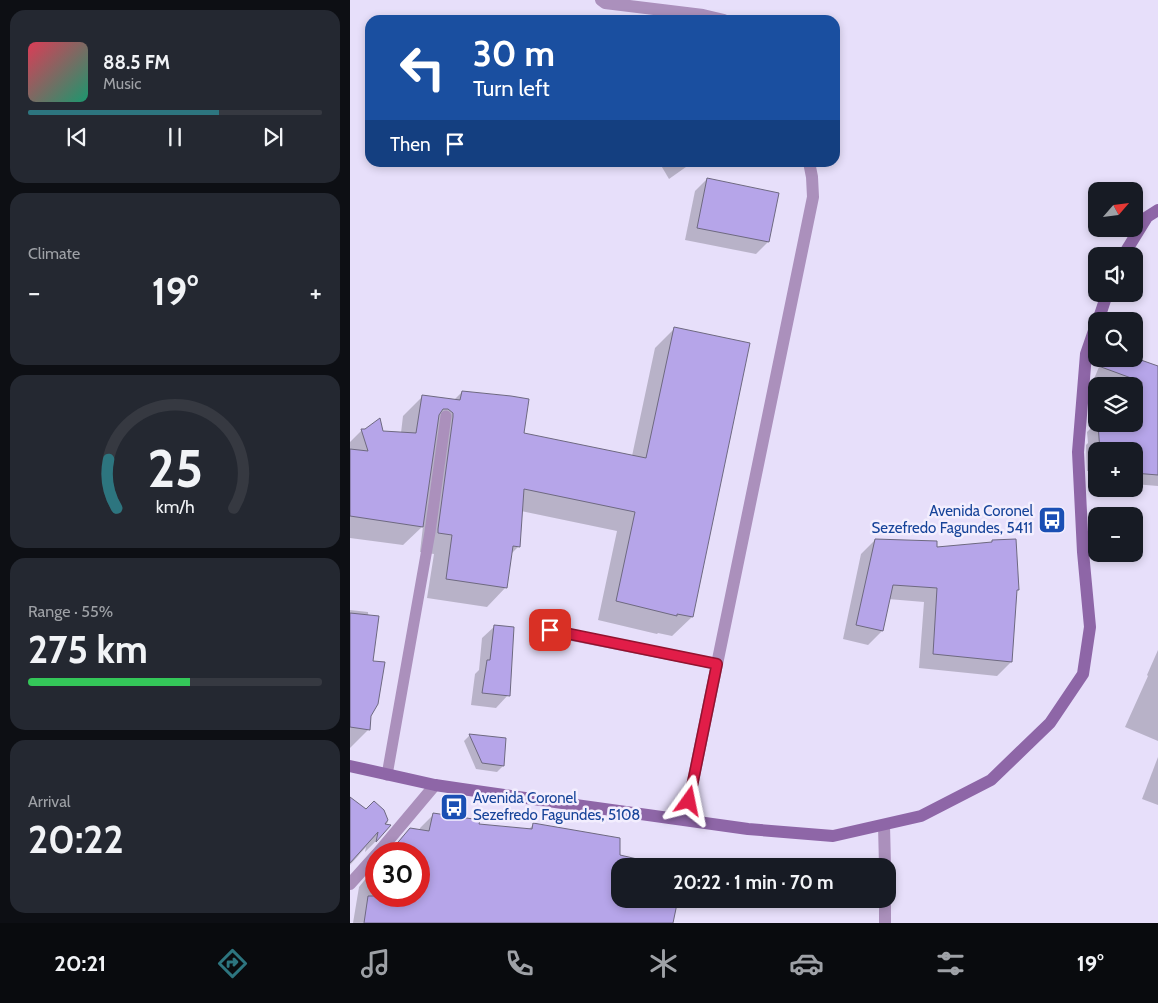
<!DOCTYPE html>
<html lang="en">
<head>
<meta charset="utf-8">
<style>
  body { margin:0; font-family:Cabin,sans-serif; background:#242831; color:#f1f3f6; height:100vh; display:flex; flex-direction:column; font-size:19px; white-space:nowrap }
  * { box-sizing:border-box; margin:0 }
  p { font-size:16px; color:#9ea1a6 }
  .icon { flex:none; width:28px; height:28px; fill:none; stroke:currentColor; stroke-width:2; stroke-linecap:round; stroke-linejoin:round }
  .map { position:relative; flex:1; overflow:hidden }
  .sheet { display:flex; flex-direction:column; gap:10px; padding:10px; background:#0d0f14; width:350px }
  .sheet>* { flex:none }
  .banner { position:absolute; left:15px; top:15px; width:475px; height:152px; border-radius:15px; box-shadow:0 2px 8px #0003; background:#1a4fa0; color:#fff; overflow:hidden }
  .needle { width:32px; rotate:62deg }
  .buttons { position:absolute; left:738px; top:182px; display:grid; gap:10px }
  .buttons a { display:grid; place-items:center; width:55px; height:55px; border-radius:10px; background:#171b24; box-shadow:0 2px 8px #0003; font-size:25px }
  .speed { position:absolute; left:15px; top:842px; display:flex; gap:10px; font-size:25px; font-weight:700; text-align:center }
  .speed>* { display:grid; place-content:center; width:65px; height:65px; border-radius:50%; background:#171b24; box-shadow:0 2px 8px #0003; line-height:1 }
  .speed .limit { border:8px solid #d22; background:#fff; color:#111 }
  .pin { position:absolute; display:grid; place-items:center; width:42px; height:42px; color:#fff; margin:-21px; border-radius:10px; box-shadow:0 2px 8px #0006 }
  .me { position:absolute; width:55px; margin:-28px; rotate:12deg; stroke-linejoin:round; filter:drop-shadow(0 0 4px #0008) }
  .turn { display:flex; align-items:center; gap:18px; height:105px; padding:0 25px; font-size:22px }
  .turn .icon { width:65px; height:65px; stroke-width:2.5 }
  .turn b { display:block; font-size:35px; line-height:42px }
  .then { display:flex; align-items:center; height:48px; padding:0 25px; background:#0003; gap:10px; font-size:19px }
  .big { font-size:38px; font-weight:700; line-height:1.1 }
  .sheet .card { flex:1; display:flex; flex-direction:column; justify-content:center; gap:8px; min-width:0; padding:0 18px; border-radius:15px; background:#242831 }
  .sheet .dial { align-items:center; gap:0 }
  .dial svg { height:130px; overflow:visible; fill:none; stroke:#363941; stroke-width:7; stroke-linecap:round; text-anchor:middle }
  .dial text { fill:#f1f3f6; stroke:none }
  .song { display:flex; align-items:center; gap:15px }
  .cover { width:60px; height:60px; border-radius:8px; background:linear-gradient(135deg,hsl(350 70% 55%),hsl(160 70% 35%)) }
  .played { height:5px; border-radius:2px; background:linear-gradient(90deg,#2d757f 65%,#363941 65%) }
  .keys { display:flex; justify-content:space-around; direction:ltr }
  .heat { display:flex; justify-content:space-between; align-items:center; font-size:28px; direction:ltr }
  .charge { height:8px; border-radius:4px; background:linear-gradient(90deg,#34c759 55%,#363941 0) }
  .trip { position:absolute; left:261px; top:858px; width:285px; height:50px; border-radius:15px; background:#171b24; box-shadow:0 2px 8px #0003; font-weight:700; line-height:50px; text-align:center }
  .tabs { display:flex; height:80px; justify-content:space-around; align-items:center; background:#090b0e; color:#9ea1a6 }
  .tabs .icon { width:35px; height:35px }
  .tabs .active { color:#2d757f }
  .tabs b { font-size:22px; color:#f1f3f6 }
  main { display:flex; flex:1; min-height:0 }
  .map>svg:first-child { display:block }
  .shadow { fill:#0003 }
  .building { fill:#b6a5e9; stroke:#6e6980 }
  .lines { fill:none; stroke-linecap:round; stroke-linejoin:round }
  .service { stroke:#ab90bc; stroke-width:11 }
  .minor { stroke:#ab90bc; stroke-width:12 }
  .secondary { stroke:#8e66a7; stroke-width:12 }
  .route-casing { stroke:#92132f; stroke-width:12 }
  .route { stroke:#e11d48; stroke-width:9 }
  .labels { text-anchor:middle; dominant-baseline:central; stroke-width:5; stroke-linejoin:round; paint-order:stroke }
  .transit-label { font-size:15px; fill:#164399; stroke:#f3eefe; text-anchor:end }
</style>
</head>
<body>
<main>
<section class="sheet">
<div class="card">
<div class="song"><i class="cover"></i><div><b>88.5 FM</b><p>Music</p></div></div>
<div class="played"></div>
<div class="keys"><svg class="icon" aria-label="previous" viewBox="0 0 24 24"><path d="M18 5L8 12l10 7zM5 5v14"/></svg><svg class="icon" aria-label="pause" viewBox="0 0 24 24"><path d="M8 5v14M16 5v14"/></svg><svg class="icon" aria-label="next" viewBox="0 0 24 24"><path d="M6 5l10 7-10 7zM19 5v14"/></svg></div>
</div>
<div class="card"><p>Climate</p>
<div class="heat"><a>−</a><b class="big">19°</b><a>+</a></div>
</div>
<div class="card dial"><svg viewBox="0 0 100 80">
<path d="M14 69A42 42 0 1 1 86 69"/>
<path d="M14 69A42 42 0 0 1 9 39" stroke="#2d757f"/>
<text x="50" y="56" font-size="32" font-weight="700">25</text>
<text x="50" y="72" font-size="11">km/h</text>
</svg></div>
<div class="card"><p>Range · 55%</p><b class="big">275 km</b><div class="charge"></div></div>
<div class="card"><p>Arrival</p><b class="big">20:22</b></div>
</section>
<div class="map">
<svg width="808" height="923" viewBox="0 0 808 923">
  <rect width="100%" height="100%" fill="#e7dffa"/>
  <g class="shadow">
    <polygon points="309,162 343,162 319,179"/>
    <polygon points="357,179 418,242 406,254 335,240 345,191"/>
    <polygon points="324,329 399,344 342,617 322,636 308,633 307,634 248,620 267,531 171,511 169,546 161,554 156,587 137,607 77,598 84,554 70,552 73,526 53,545 0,538 0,442 11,431 51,433 53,416 72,397 104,400 112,392 173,434 282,456 305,348"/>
    <polygon points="754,359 784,359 808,368 808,486 784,484 784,451 746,451 746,471 737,471 736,445 738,443 737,432 746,423 784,424 784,386 762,386 744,379 751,362"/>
    <polygon points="525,540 586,548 640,543 642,541 666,591 661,662 647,676 569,668 574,602 538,599 532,631 518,645 493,639 511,554"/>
    <polygon points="0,610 18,612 21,662 19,729 0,748"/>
    <polygon points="145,626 158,695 146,708 121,705 125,674 129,670 132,638"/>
    <polygon points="808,650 808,741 775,727 798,676 797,675"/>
    <polygon points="120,735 155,739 153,766 147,772 126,769 114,741"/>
    <polygon points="808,757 808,805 792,799"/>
    <polygon points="0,804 16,810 33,811 38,822 35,825 39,826 25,842 15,852 16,847 0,865"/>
    <polygon points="83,815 128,825 178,830 184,824 247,851 312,866 270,866 270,899 326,899 322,923 3,923 9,887 26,866 26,896 69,896 69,854 37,854 60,829 69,831 70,828"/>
  </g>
  <g class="building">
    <polygon points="357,178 429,193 419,242 347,228"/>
    <polygon points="324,327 400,343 343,617 327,614 327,616 266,601 285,512 174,489 170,547 163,546 157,588 96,579 102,535 88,533 88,529 103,417 103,413 98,409 93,409 89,415 73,527 0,516 0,449 18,451 11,429 15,429 30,418 33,431 66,433 72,395 110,400 112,391 161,396 179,399 174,433 296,458"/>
    <polygon points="744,359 788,359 808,366 808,475 784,473 786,451 750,451 748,424 788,424 792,382 743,364"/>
    <polygon points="525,539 587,541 587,547 642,542 642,540 666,539 669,590 667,590 662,662 583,654 587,588 543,585 533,631 506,625"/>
    <polygon points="0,613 29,616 23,661 35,662 28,704 21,716 20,730 0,727"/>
    <polygon points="144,625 164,627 160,696 132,693 137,660 140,660"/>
    <polygon points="119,734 156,738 154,766 132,763"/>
    <polygon points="0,797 16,809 24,801 34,810 38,820 35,824 41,825 26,842 28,832 0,863"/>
    <polygon points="83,813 130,820 129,824 182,829 183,823 270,838 270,855 317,866 270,866 270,899 328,899 323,923 14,923 18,896 69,896 69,854 38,854 60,828 79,831"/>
  </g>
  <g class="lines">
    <g class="service">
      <polyline points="200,631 367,664"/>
      <polyline points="37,775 80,532 96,416"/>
    </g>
    <g class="minor">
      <polyline points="251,0 255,3 353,15 374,20"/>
      <polyline points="335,820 463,197 462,177 459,162"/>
      <polyline points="534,825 535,866"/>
      <polyline points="27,854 85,785"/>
      <polyline points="0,884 26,855"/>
      <polyline points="535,899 535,923"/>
    </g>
    <g class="secondary">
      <polyline points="773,256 797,217 808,210"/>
      <polyline points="748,321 757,294"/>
      <polyline points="0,766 85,785 112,789 398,829 483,836 571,816 641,780 700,723 733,674 740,627 733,552 728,452 736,354 746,325"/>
    </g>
  </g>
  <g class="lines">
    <g class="route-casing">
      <polyline id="route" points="200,630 367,664 339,801"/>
    </g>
    <use href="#route" class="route"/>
  </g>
  <defs>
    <g id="bus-square" transform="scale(1.4375)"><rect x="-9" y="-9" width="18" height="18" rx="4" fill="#1a4fb4" stroke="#f3eefe"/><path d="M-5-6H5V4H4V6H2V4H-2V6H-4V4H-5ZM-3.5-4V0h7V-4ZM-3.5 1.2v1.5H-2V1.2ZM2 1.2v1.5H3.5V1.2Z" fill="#fff"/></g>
  </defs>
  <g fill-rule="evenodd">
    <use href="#bus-square" x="702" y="520"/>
    <use href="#bus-square" x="104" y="807"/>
  </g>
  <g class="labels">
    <g class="transit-label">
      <text x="683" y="511">Avenida Coronel<tspan x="683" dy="17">Sezefredo Fagundes, 5411</tspan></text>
      <text x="123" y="798" text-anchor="start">Avenida Coronel<tspan x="123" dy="17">Sezefredo Fagundes, 5108</tspan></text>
    </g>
  </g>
</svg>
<div class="buttons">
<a><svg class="needle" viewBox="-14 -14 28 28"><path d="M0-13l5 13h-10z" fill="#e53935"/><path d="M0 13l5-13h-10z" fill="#9ea1a6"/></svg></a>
<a><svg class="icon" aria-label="sound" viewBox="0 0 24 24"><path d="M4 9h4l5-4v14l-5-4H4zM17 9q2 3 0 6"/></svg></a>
<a><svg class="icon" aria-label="search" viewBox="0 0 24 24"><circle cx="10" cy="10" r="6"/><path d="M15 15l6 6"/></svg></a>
<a><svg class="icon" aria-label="layers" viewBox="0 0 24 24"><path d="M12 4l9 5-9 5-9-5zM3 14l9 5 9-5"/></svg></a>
<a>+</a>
<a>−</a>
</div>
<div class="speed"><div class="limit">30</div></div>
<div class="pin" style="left:200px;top:630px;background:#d93025"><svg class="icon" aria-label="arrive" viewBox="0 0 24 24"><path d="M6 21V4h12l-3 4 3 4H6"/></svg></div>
<svg class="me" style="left:339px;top:801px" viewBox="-20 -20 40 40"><path d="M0-17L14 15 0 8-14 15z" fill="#e11d48" stroke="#fff" stroke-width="4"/></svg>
<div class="trip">20:22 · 1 min · 70 m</div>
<div class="banner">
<div class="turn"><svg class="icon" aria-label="left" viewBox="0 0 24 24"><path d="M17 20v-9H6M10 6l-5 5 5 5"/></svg><div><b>30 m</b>Turn left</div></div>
<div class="then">Then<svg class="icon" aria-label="arrive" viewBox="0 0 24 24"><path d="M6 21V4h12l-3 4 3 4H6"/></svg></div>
</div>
</div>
</main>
<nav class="tabs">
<b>20:21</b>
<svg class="icon active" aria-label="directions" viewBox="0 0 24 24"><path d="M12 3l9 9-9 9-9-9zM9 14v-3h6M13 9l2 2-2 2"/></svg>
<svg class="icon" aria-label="music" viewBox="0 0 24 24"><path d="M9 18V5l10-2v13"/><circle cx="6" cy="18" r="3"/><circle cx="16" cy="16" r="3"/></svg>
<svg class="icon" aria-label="phone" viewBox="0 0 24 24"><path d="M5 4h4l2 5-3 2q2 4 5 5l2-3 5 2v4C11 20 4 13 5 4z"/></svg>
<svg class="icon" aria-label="climate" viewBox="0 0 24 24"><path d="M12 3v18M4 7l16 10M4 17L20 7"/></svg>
<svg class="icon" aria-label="car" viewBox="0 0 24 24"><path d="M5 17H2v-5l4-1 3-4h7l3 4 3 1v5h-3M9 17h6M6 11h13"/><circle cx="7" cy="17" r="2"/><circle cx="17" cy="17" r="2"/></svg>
<svg class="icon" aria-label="filters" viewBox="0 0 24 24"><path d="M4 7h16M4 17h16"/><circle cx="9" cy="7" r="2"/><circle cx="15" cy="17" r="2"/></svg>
<b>19°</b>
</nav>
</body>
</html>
